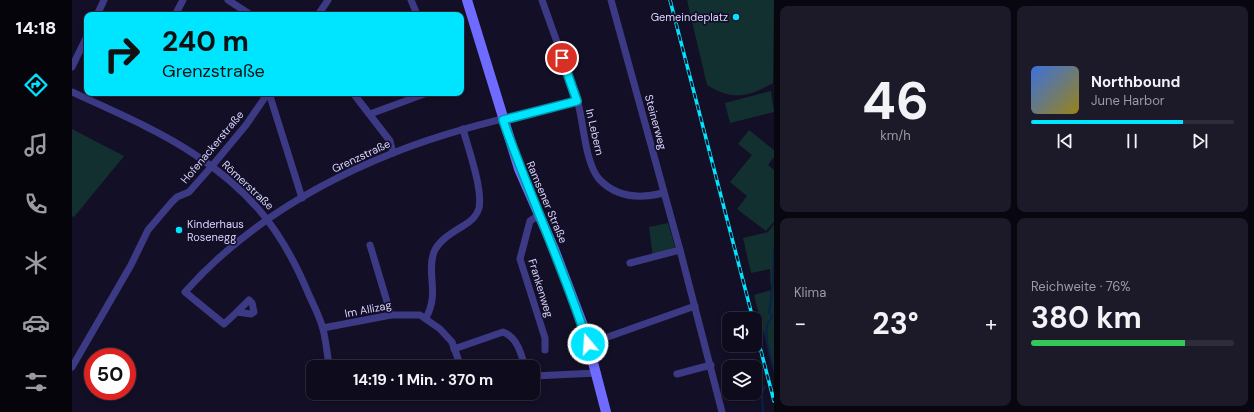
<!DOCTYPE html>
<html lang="de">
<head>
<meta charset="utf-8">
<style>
  body { margin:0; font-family:"DM Sans",sans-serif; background:#1c1929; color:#f1f3f6; height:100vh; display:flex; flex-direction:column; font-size:15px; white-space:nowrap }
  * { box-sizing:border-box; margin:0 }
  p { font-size:13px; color:#9b9ba3 }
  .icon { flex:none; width:22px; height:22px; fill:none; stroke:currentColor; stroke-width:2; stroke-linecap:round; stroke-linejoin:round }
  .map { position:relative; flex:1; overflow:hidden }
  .sheet { display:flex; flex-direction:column; gap:6px; padding:6px; background:#08060f; width:480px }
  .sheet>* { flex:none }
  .top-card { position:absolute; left:12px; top:12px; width:380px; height:84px; border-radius:8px; box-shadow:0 2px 6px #0003,0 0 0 1px #2e2b3b; background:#00e5ff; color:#111; overflow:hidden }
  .controls { position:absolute; left:650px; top:312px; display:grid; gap:8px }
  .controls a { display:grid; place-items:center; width:40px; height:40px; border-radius:8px; background:#0e0b1c; box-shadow:0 2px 6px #0003,0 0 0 1px #2e2b3b; font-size:20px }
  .speed { position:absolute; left:12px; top:348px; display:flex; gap:8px; font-size:20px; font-weight:700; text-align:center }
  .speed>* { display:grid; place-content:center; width:52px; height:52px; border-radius:50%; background:#0e0b1c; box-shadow:0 2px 6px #0003,0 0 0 1px #2e2b3b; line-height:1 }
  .speed .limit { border:6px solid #d22; background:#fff; color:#111 }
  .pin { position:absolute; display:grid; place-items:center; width:34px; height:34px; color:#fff; margin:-17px; border:2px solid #fff; border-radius:50%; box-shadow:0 1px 4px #0007 }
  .me { position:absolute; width:44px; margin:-22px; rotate:342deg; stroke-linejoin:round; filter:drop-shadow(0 0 3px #0008) }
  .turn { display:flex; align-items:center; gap:14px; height:84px; padding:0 12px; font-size:18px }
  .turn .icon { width:52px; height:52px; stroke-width:2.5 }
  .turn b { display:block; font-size:28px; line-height:34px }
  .big { font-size:30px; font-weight:700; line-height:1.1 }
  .sheet .card { flex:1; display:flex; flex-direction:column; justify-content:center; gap:6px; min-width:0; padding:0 14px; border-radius:8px; background:#1c1929 }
  .sheet .dial { align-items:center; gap:0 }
  .dial b { font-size:52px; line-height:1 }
  .song { display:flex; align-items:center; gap:12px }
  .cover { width:48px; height:48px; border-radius:6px; background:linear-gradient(135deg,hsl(220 70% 55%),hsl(50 70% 35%)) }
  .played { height:4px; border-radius:2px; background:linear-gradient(90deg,#00e5ff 75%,#2e2b3b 75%) }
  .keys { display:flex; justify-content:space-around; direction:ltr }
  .heat { display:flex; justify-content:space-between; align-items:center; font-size:22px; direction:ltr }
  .charge { height:6px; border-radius:3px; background:linear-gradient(90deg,#34c759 76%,#2e2b3b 0) }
  .sheet .tiles { flex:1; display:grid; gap:6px; grid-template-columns:repeat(2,1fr) }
  .trip { position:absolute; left:234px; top:360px; width:234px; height:40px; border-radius:8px; background:#0e0b1c; box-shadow:0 2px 6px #0003,0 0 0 1px #2e2b3b; font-weight:700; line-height:40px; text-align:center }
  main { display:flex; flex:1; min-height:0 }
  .dock { display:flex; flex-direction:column; width:72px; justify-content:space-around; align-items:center; background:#06040b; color:#9b9ba3 }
  .dock .icon { width:28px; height:28px }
  .dock .active { color:#00e5ff }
  .dock b { font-size:18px; color:#f1f3f6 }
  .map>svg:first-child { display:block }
  .green { fill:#12302f }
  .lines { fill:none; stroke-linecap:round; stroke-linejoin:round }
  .stream { stroke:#0c2248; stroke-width:2 }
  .minor { stroke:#3d3a85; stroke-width:7 }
  .secondary { stroke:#6f6bff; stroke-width:10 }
  .rail-casing { stroke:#00e5ff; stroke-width:3.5 }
  .rail { stroke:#130f26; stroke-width:2; stroke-dasharray:6; stroke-linecap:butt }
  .route-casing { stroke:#0095a6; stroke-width:10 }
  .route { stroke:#00e5ff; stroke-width:7 }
  .poi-dot { fill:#00e5ff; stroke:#130f26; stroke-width:1.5 }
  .labels { text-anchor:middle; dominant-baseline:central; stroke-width:3.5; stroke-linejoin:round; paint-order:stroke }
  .poi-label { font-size:11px; fill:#d9d4ff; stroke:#130f26; text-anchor:end }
  .street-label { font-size:11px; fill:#d9d4ff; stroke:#130f26 }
</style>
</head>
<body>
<main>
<nav class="dock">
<b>14:18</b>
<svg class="icon active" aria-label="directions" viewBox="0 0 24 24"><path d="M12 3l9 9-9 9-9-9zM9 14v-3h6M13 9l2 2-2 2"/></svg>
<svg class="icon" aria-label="music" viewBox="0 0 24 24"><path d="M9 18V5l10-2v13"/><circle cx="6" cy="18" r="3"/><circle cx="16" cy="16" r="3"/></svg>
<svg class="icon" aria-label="phone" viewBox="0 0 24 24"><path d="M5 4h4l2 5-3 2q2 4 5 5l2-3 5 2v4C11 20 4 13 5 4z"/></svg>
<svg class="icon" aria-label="climate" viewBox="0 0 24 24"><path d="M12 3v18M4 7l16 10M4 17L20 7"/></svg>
<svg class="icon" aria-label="car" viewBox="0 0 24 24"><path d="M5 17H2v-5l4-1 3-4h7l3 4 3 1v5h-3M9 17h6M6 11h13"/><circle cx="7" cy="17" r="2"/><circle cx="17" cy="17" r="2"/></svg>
<svg class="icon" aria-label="filters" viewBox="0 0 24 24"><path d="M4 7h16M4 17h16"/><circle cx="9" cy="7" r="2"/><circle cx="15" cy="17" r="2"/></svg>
</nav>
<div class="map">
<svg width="702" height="412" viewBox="0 0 702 412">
  <rect width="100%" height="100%" fill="#130f26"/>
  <g class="green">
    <path d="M615 0H702L701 83C676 97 661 101 635 85Z"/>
    <polygon points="699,91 702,112 658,123 653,103"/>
    <polygon points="0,129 52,156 2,217 0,216"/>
    <polygon points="677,130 702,150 702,157 696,165 702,170 702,222 694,231 665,209 675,196 658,182 680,155 666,144"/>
    <polygon points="596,223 603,247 581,257 577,227"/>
    <polygon points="702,224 702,373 682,295 699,290 698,269 679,273 671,238 696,232"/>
  </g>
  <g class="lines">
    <g class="stream">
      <path d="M702 249 701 283 697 313 700 315C700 320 698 319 696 323 691 336 699 357 702 370"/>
      <polyline points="691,412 690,394 693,386"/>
    </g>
    <g class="minor">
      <polyline points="156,0 179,15"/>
      <polyline points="339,0 344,12 344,15"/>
      <path d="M470 0C482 34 495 69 506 103 512 125 513 162 527 179 545 198 568 199 591 193"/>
      <polyline points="539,0 608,250 650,412"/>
      <polyline points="25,15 32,0"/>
      <polyline points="103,15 111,0"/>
      <polyline points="246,15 256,0"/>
      <polyline points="0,67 15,36"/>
      <path d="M0 92C41 111 84 129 122 154 180 192 211 232 237 295 242 306 248 317 251 329 254 341 255 353 257 365"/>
      <polyline points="197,93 230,198"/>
      <polyline points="281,93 318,141 321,153"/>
      <polyline points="298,114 355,93"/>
      <polyline points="467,215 458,221 448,259 473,338 473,350"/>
      <polyline points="298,245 319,315"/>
      <polyline points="558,263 608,250"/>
      <path d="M165 312 177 300 180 303 182 312 179 314 165 312 152 324 113 292C169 229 243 184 321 153 380 129 443 116 505 101"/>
      <path d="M354 318C368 292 354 274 362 252 367 240 380 233 391 226 398 222 405 216 407 208 411 189 396 148 391 129"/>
      <polyline points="251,328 319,315 348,315 368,329 380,342 389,367"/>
      <polyline points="516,344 623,306"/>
      <path d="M382 349 431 332C445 337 449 353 453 367"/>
      <polyline points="0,367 59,265 76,230 99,203 105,197 117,192 140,166 174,125 196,93"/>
      <polyline points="605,374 639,365"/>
      <polyline points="461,376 525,373"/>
    </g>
    <polyline class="secondary" points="395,0 447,169 482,249 512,328 534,412"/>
    <g class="rail-casing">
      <g id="rail">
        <polyline points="598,0 681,319"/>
        <polyline points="683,328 702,401"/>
      </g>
    </g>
    <use href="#rail" class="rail"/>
  </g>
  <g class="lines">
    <g class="route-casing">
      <path id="route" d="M490 58 505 101 431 120C457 195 492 268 516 344"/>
    </g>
    <use href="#route" class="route"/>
  </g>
  <g class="poi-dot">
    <circle cx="664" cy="17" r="4"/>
    <circle cx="107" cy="230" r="4"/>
  </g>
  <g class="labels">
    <g class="poi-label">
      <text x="656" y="17">Gemeindeplatz</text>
      <text x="115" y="224" text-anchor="start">Kinderhaus<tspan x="115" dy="13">Rosenegg</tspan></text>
    </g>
    <g class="street-label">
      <text transform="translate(584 122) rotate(75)">Steinerweg</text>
      <text transform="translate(523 132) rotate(77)">In Lebern</text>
      <text transform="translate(140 147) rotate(-50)">Hofenackerstraße</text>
      <text transform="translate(289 156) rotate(-25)">Grenzstraße</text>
      <text transform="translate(176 185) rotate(43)">Römerstraße</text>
      <text transform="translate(475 202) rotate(67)">Ramsener Straße</text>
      <text transform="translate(469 288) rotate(73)">Frankenweg</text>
      <text transform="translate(296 309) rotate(-11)">Im Allizag</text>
    </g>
  </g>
</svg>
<div class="controls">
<a><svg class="icon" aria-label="sound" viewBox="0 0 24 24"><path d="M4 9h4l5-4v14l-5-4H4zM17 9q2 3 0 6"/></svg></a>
<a><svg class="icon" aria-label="layers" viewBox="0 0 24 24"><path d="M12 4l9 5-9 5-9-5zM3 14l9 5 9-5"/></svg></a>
</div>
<div class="speed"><div class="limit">50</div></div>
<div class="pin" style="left:490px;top:58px;background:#d93025"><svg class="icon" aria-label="arrive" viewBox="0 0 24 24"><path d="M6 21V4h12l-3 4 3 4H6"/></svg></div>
<svg class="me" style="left:516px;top:344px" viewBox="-20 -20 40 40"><circle r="17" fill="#00e5ff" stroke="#fff" stroke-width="3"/><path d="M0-11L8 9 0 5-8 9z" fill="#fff"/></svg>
<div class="trip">14:19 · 1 Min. · 370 m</div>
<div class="top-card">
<div class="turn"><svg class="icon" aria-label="right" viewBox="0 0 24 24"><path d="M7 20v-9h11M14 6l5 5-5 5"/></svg><div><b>240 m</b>Grenzstraße</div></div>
</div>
</div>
<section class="sheet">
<div class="tiles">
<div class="card dial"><b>46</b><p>km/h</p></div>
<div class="card">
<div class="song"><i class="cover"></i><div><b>Northbound</b><p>June Harbor</p></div></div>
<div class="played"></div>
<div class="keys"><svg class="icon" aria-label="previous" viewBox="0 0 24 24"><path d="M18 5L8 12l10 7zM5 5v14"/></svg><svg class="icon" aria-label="pause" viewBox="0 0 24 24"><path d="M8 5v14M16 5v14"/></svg><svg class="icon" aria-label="next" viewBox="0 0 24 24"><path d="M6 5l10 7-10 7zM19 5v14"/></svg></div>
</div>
<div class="card"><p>Klima</p>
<div class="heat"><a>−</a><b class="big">23°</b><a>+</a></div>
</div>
<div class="card"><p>Reichweite · 76%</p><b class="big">380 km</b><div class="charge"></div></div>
</div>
</section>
</main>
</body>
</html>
